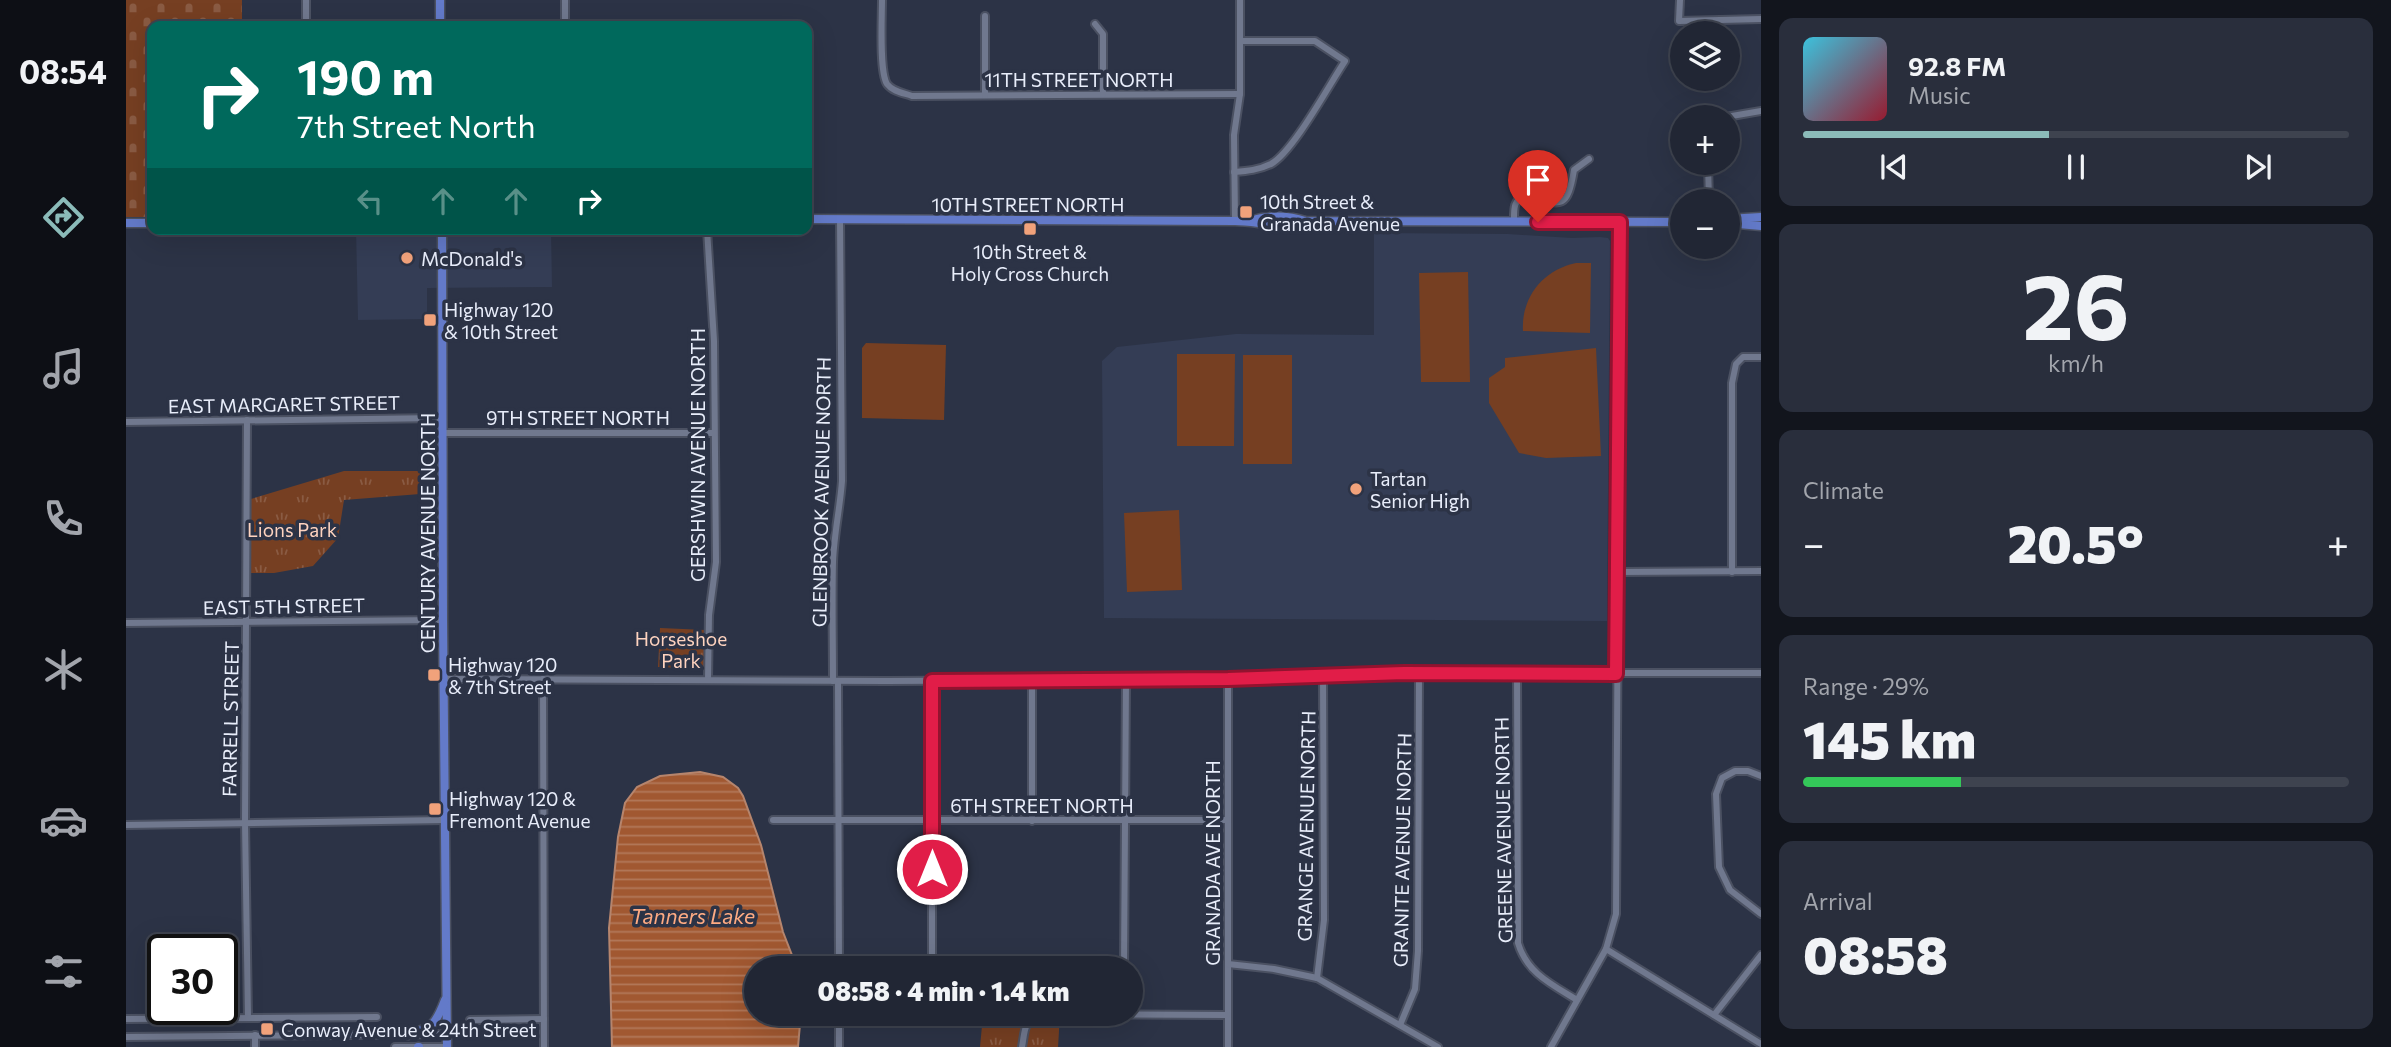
<!DOCTYPE html>
<html lang="en">
<head>
<meta charset="utf-8">
<style>
  body { margin:0; font-family:Commissioner,sans-serif; background:#292e3c; color:#f1f3f6; height:100vh; display:flex; flex-direction:column; font-size:26px; white-space:nowrap }
  * { box-sizing:border-box; margin:0 }
  p { font-size:23px; color:#a2a5ac }
  .icon { flex:none; width:38px; height:38px; fill:none; stroke:currentColor; stroke-width:2; stroke-linecap:round; stroke-linejoin:round }
  .map { position:relative; flex:1; overflow:hidden }
  .sheet { display:flex; flex-direction:column; gap:18px; padding:18px; background:#12151d; width:630px }
  .sheet>* { flex:none }
  .top-card { position:absolute; left:21px; top:21px; width:665px; height:214px; border-radius:14px; box-shadow:0 7px 28px #0002,0 0 0 2px #3e434f; background:#00695c; color:#fff; overflow:hidden }
  .fabs { position:absolute; left:1544px; top:21px; display:grid; gap:14px }
  .fabs a { display:grid; place-items:center; width:70px; height:70px; border-radius:50%; background:#212634; box-shadow:0 7px 28px #0002,0 0 0 2px #3e434f; font-size:35px }
  .speed { position:absolute; left:21px; top:934px; display:flex; gap:14px; font-size:35px; font-weight:700; text-align:center }
  .speed>* { display:grid; place-content:center; width:91px; height:91px; border-radius:50%; background:#212634; box-shadow:0 7px 28px #0002,0 0 0 2px #3e434f; line-height:1 }
  .speed .limit { border:4px solid #111; border-radius:10px; background:#fff; color:#111 }
  .pin { position:absolute; display:grid; place-items:center; width:60px; height:60px; color:#fff; margin:-72px -30px; border-radius:50% 50% 50% 0; rotate:-45deg; box-shadow:0 0 7px #0007 }
  .pin .icon { rotate:45deg }
  .me { position:absolute; width:77px; margin:-38px; rotate:0deg; stroke-linejoin:round; filter:drop-shadow(0 0 5px #0008) }
  .turn { display:flex; align-items:center; gap:24px; height:147px; padding:0 35px; font-size:32px }
  .turn .icon { width:91px; height:91px; stroke-width:2.5 }
  .turn b { display:block; font-size:49px; line-height:60px }
  .lanes { display:flex; align-items:center; height:66px; padding:0 35px; background:#0003; justify-content:center; gap:35px; direction:ltr }
  .lanes .off { opacity:.35 }
  .big { font-size:52px; font-weight:800; line-height:1.1 }
  .sheet .widget { flex:1; display:flex; flex-direction:column; justify-content:center; gap:10px; min-width:0; padding:0 24px; border-radius:14px; background:#292e3c }
  .sheet .dial { align-items:center; gap:0 }
  .dial b { font-size:91px; line-height:1 }
  .song { display:flex; align-items:center; gap:21px }
  .cover { width:84px; height:84px; border-radius:10px; background:linear-gradient(135deg,hsl(190 70% 55%),hsl(350 70% 35%)) }
  .played { height:7px; border-radius:4px; background:linear-gradient(90deg,#8bbbb9 45%,#3e434f 45%) }
  .keys { display:flex; justify-content:space-around; direction:ltr }
  .heat { display:flex; justify-content:space-between; align-items:center; font-size:38px; direction:ltr }
  .charge { height:10px; border-radius:5px; background:linear-gradient(90deg,#34c759 29%,#3e434f 0) }
  .trip { position:absolute; left:618px; top:956px; width:399px; height:70px; border-radius:35px; background:#212634; box-shadow:0 7px 28px #0002,0 0 0 2px #3e434f; font-weight:800; line-height:70px; text-align:center }
  main { display:flex; flex:1; min-height:0 }
  .menu { display:flex; flex-direction:column; width:126px; justify-content:space-around; align-items:center; background:#0d0f15; color:#a2a5ac }
  .menu .icon { width:49px; height:49px }
  .menu .selected { color:#8bbbb9 }
  .menu b { font-size:32px; color:#f1f3f6 }
  .map>svg:first-child { display:block }
  .built { fill:#343d55 }
  .grass { fill:url(#grass-tufts) }
  .cemetery { fill:url(#cemetery-stones) }
  .pitch { fill:#763f22 }
  .water { fill:url(#water-rules); stroke:#b6856d; stroke-width:2 }
  .lines { fill:none; stroke-linecap:round; stroke-linejoin:round }
  .minor-casing { stroke:#4b5162; stroke-width:10 }
  .major-casing { stroke:#4b5162; stroke-width:11 }
  .minor { stroke:#70788e; stroke-width:6 }
  .major { stroke:#637ac9; stroke-width:8 }
  .route-casing { stroke:#92132f; stroke-width:18 }
  .route { stroke:#e11d48; stroke-width:12 }
  .poi-dot { fill:#f1a27b; stroke:#2c3346; stroke-width:2.5 }
  .labels { text-anchor:middle; dominant-baseline:central; stroke-width:7; stroke-linejoin:round; paint-order:stroke }
  .street-label { font-size:19px; fill:#e8edfa; stroke:#2c3346 }
  .poi-label { font-size:19px; fill:#e8edfa; stroke:#2c3346; text-anchor:start }
  .park-label { font-size:19px; fill:#fed3bf; stroke:#2c3346 }
  .water-label { font-size:21px; font-style:italic; fill:#feab83; stroke:#2c3346 }
</style>
</head>
<body>
<main>
<nav class="menu">
<b>08:54</b>
<svg class="icon selected" aria-label="directions" viewBox="0 0 24 24"><path d="M12 3l9 9-9 9-9-9zM9 14v-3h6M13 9l2 2-2 2"/></svg>
<svg class="icon" aria-label="music" viewBox="0 0 24 24"><path d="M9 18V5l10-2v13"/><circle cx="6" cy="18" r="3"/><circle cx="16" cy="16" r="3"/></svg>
<svg class="icon" aria-label="phone" viewBox="0 0 24 24"><path d="M5 4h4l2 5-3 2q2 4 5 5l2-3 5 2v4C11 20 4 13 5 4z"/></svg>
<svg class="icon" aria-label="climate" viewBox="0 0 24 24"><path d="M12 3v18M4 7l16 10M4 17L20 7"/></svg>
<svg class="icon" aria-label="car" viewBox="0 0 24 24"><path d="M5 17H2v-5l4-1 3-4h7l3 4 3 1v5h-3M9 17h6M6 11h13"/><circle cx="7" cy="17" r="2"/><circle cx="17" cy="17" r="2"/></svg>
<svg class="icon" aria-label="filters" viewBox="0 0 24 24"><path d="M4 7h16M4 17h16"/><circle cx="9" cy="7" r="2"/><circle cx="15" cy="17" r="2"/></svg>
</nav>
<div class="map">
<svg width="1635" height="1047" viewBox="0 0 1635 1047">
  <defs>
    <pattern id="grass-tufts" width="24" height="20" patternUnits="userSpaceOnUse" patternTransform="scale(1.75)"><rect width="24" height="20" fill="#763f22"/><path d="M3 7l-1-3M5 7V3M7 7l1-3M15 17l-1-3M17 17v-4M19 17l1-3" fill="none" stroke="#8a5b43"/></pattern>
    <pattern id="cemetery-stones" width="16" height="16" patternUnits="userSpaceOnUse" patternTransform="scale(1.75)"><rect width="16" height="16" fill="#763f22"/><path d="M2 7V4a2 2 0 0 1 4 0v3zM10 15v-3a2 2 0 0 1 4 0v3z" fill="#8a5b43"/></pattern>
    <pattern id="water-rules" width="6" height="5" patternUnits="userSpaceOnUse" patternTransform="scale(1.75)"><rect width="6" height="5" fill="#a15831"/><path d="M0 2.5h6" fill="none" stroke="#b2785a"/></pattern>
  </defs>
  <rect width="100%" height="100%" fill="#2c3346"/>
  <g class="built">
    <polygon points="230,229 425,229 426,287 301,288 301,319 232,320"/>
    <polygon points="1248,233 1382,234 1446,238 1474,237 1482,238 1484,241 1481,621 978,618 976,361 991,347 1110,334 1248,335"/>
  </g>
  <g class="grass">
    <polygon points="218,471 294,471 294,494 218,500 212,538 187,566 148,573 124,573 125,499"/>
    <polygon points="534,628 579,630 578,669 532,667"/>
    <polygon points="934,1014 932,1047 854,1047 857,1015"/>
  </g>
  <polygon class="cemetery" points="0,0 116,0 116,26 26,26 26,217 0,217"/>
  <g class="pitch">
    <path d="M1450 263H1465L1464 333 1397 331C1395 297 1417 270 1450 263Z"/>
    <polygon points="1342,272 1344,382 1295,382 1293,273"/>
    <polygon points="740,343 820,345 818,420 736,418 736,348"/>
    <polygon points="1470,348 1475,456 1420,458 1393,453 1363,403 1363,378 1379,367 1379,358"/>
    <polygon points="1051,354 1109,354 1108,446 1051,446"/>
    <rect x="1117" y="355" width="49" height="109"/>
    <polygon points="1053,510 1056,590 1001,592 998,513"/>
  </g>
  <polygon class="water" points="574,772 597,777 612,788 617,796 635,845 657,932 671,968 630,968 630,1013 675,1013 672,1047 486,1047 483,928 492,837 499,803 511,787 534,776"/>
  <g class="lines">
    <g class="minor-casing">
      <g id="minor">
        <polyline points="180,0 180,26"/>
        <polyline points="439,0 439,26"/>
        <path d="M756 0C756 18 753 71 761 84 767 92 778 93 786 96L1114 94"/>
        <polyline points="1554,0 1553,21 1635,19"/>
        <polyline points="969,24 977,34 977,94"/>
        <polyline points="859,95 859,16"/>
        <polyline points="1600,117 1635,111"/>
        <polyline points="1582,163 1583,201"/>
        <path d="M1108 172C1121 171 1133 170 1145 164 1167 152 1203 85 1219 61L1189 41H1114"/>
        <polyline points="1109,221 1108,135 1114,94 1114,0"/>
        <path d="M1388 222C1388 209 1387 201 1399 194 1435 206 1441 211 1448 170L1463 159"/>
        <polyline points="581,229 588,341 590,562 583,615 582,680"/>
        <polyline points="121,420 119,822 122,1018"/>
        <polyline points="0,422 316,418"/>
        <polyline points="316,433 588,433"/>
        <polyline points="1493,572 1635,571"/>
        <polyline points="1606,572 1606,383 1610,364 1617,357 1635,357"/>
        <polyline points="0,623 317,620"/>
        <path d="M1391 673 1392 943C1401 973 1425 984 1451 1000"/>
        <polyline points="317,679 761,681 1102,679 1278,673 1635,673"/>
        <polyline points="417,679 418,1047"/>
        <polyline points="1102,679 1102,1047"/>
        <polyline points="906,680 906,821"/>
        <path d="M707 681C707 641 706 601 707 562 708 534 714 508 716 481L714 219"/>
        <polyline points="712,681 713,968"/>
        <polyline points="1635,776 1622,771 1609,771 1596,778 1590,794 1593,867 1604,890 1635,914"/>
        <polyline points="647,820 1101,820"/>
        <polyline points="0,825 319,820"/>
        <polyline points="1480,949 1635,1044"/>
        <polyline points="1102,964 1148,969 1191,978 1312,1047"/>
        <polyline points="806,968 806,681"/>
        <polyline points="998,968 1000,680"/>
        <polyline points="1191,978 1198,920 1197,674"/>
        <polyline points="713,1013 713,1047"/>
        <polyline points="1588,1015 1635,955"/>
        <polyline points="0,1019 251,1017"/>
        <polyline points="344,1020 418,1019"/>
        <polyline points="1274,1025 1289,989 1292,951 1293,673"/>
        <polyline points="129,1035 129,1047"/>
        <polyline points="0,1037 321,1034"/>
        <polyline points="269,1047 321,1047"/>
        <path d="M896 1047C899 1031 897 1022 913 1014L1101 1015"/>
        <polyline points="1425,1047 1480,949 1490,914 1494,222"/>
      </g>
    </g>
    <g class="major-casing">
      <g id="major">
        <polyline points="314,0 314,26"/>
        <path d="M681 219 1109 221C1133 221 1155 230 1179 221"/>
        <polyline points="1601,219 1635,217"/>
        <path d="M1124 221C1141 215 1162 215 1179 221L1556 222"/>
        <polyline points="0,223 26,223"/>
        <polyline points="1601,223 1635,226"/>
        <polyline points="316,229 317,620 321,1047"/>
        <path d="M282 1035C307 1027 310 1024 319 1000"/>
        <polyline points="292,1047 293,1047"/>
      </g>
    </g>
    <use href="#minor" class="minor"/>
    <use href="#major" class="major"/>
  </g>
  <g class="lines">
    <g class="route-casing">
      <polyline id="route" points="806,869 806,681 1102,679 1278,673 1490,674 1494,222 1412,222"/>
    </g>
    <use href="#route" class="route"/>
  </g>
  <g class="poi-dot">
    <rect x="1113" y="205" width="14" height="14" rx="3.5"/>
    <rect x="897" y="222" width="14" height="14" rx="3.5"/>
    <circle cx="281" cy="258" r="7"/>
    <rect x="297" y="313" width="14" height="14" rx="3.5"/>
    <circle cx="1230" cy="489" r="7"/>
    <rect x="301" y="668" width="14" height="14" rx="3.5"/>
    <rect x="302" y="802" width="14" height="14" rx="3.5"/>
    <rect x="134" y="1022" width="14" height="14" rx="3.5"/>
  </g>
  <g class="labels">
    <g class="street-label">
      <text x="953" y="79">11TH STREET NORTH</text>
      <text x="902" y="204">10TH STREET NORTH</text>
      <text transform="translate(158 404) rotate(-1)">EAST MARGARET STREET</text>
      <text x="452" y="417">9TH STREET NORTH</text>
      <text transform="translate(571 455) rotate(-90)">GERSHWIN AVENUE NORTH</text>
      <text transform="translate(695 492) rotate(-89)">GLENBROOK AVENUE NORTH</text>
      <text transform="translate(301 533) rotate(-90)">CENTURY AVENUE NORTH</text>
      <text transform="translate(158 606) rotate(-1)">EAST 5TH STREET</text>
      <text transform="translate(104 719) rotate(-89)">FARRELL STREET</text>
      <text x="916" y="805">6TH STREET NORTH</text>
      <text transform="translate(1180 826) rotate(-89)">GRANGE AVENUE NORTH</text>
      <text transform="translate(1377 830) rotate(-91)">GREENE AVENUE NORTH</text>
      <text transform="translate(1276 850) rotate(-89)">GRANITE AVENUE NORTH</text>
      <text transform="translate(1086 863) rotate(-90)">GRANADA AVE NORTH</text>
    </g>
    <g class="poi-label">
      <text x="1134" y="201">10th Street &amp;<tspan x="1134" dy="22">Granada Avenue</tspan></text>
      <text x="904" y="251" text-anchor="middle">10th Street &amp;<tspan x="904" dy="22">Holy Cross Church</tspan></text>
      <text x="295" y="258">McDonald's</text>
      <text x="318" y="309">Highway 120<tspan x="318" dy="22">&amp; 10th Street</tspan></text>
      <text x="1244" y="478">Tartan<tspan x="1244" dy="22">Senior High</tspan></text>
      <text x="322" y="664">Highway 120<tspan x="322" dy="22">&amp; 7th Street</tspan></text>
      <text x="323" y="798">Highway 120 &amp;<tspan x="323" dy="22">Fremont Avenue</tspan></text>
      <text x="155" y="1029">Conway Avenue &amp; 24th Street</text>
    </g>
    <g class="park-label">
      <text x="166" y="529">Lions Park</text>
      <text x="555" y="638">Horseshoe<tspan x="555" dy="22">Park</tspan></text>
    </g>
    <g class="water-label">
      <text x="567" y="915">Tanners Lake</text>
    </g>
  </g>
</svg>
<div class="fabs">
<a><svg class="icon" aria-label="layers" viewBox="0 0 24 24"><path d="M12 4l9 5-9 5-9-5zM3 14l9 5 9-5"/></svg></a>
<a>+</a>
<a>−</a>
</div>
<div class="speed"><div class="limit">30</div></div>
<div class="pin" style="left:1412px;top:222px;background:#d93025"><svg class="icon" aria-label="arrive" viewBox="0 0 24 24"><path d="M6 21V4h12l-3 4 3 4H6"/></svg></div>
<svg class="me" style="left:806px;top:869px" viewBox="-20 -20 40 40"><circle r="17" fill="#e11d48" stroke="#fff" stroke-width="3"/><path d="M0-11L8 9 0 5-8 9z" fill="#fff"/></svg>
<div class="trip">08:58 · 4 min · 1.4 km</div>
<div class="top-card">
<div class="turn"><svg class="icon" aria-label="right" viewBox="0 0 24 24"><path d="M7 20v-9h11M14 6l5 5-5 5"/></svg><div><b>190 m</b>7th Street North</div></div>
<div class="lanes"><svg class="icon off" aria-label="left" viewBox="0 0 24 24"><path d="M17 20v-9H6M10 6l-5 5 5 5"/></svg><svg class="icon off" aria-label="ahead" viewBox="0 0 24 24"><path d="M12 20V5M6 11l6-6 6 6"/></svg><svg class="icon off" aria-label="ahead" viewBox="0 0 24 24"><path d="M12 20V5M6 11l6-6 6 6"/></svg><svg class="icon" aria-label="right" viewBox="0 0 24 24"><path d="M7 20v-9h11M14 6l5 5-5 5"/></svg></div>
</div>
</div>
<section class="sheet">
<div class="widget">
<div class="song"><i class="cover"></i><div><b>92.8 FM</b><p>Music</p></div></div>
<div class="played"></div>
<div class="keys"><svg class="icon" aria-label="previous" viewBox="0 0 24 24"><path d="M18 5L8 12l10 7zM5 5v14"/></svg><svg class="icon" aria-label="pause" viewBox="0 0 24 24"><path d="M8 5v14M16 5v14"/></svg><svg class="icon" aria-label="next" viewBox="0 0 24 24"><path d="M6 5l10 7-10 7zM19 5v14"/></svg></div>
</div>
<div class="widget dial"><b>26</b><p>km/h</p></div>
<div class="widget"><p>Climate</p>
<div class="heat"><a>−</a><b class="big">20.5°</b><a>+</a></div>
</div>
<div class="widget"><p>Range · 29%</p><b class="big">145 km</b><div class="charge"></div></div>
<div class="widget"><p>Arrival</p><b class="big">08:58</b></div>
</section>
</main>
</body>
</html>
